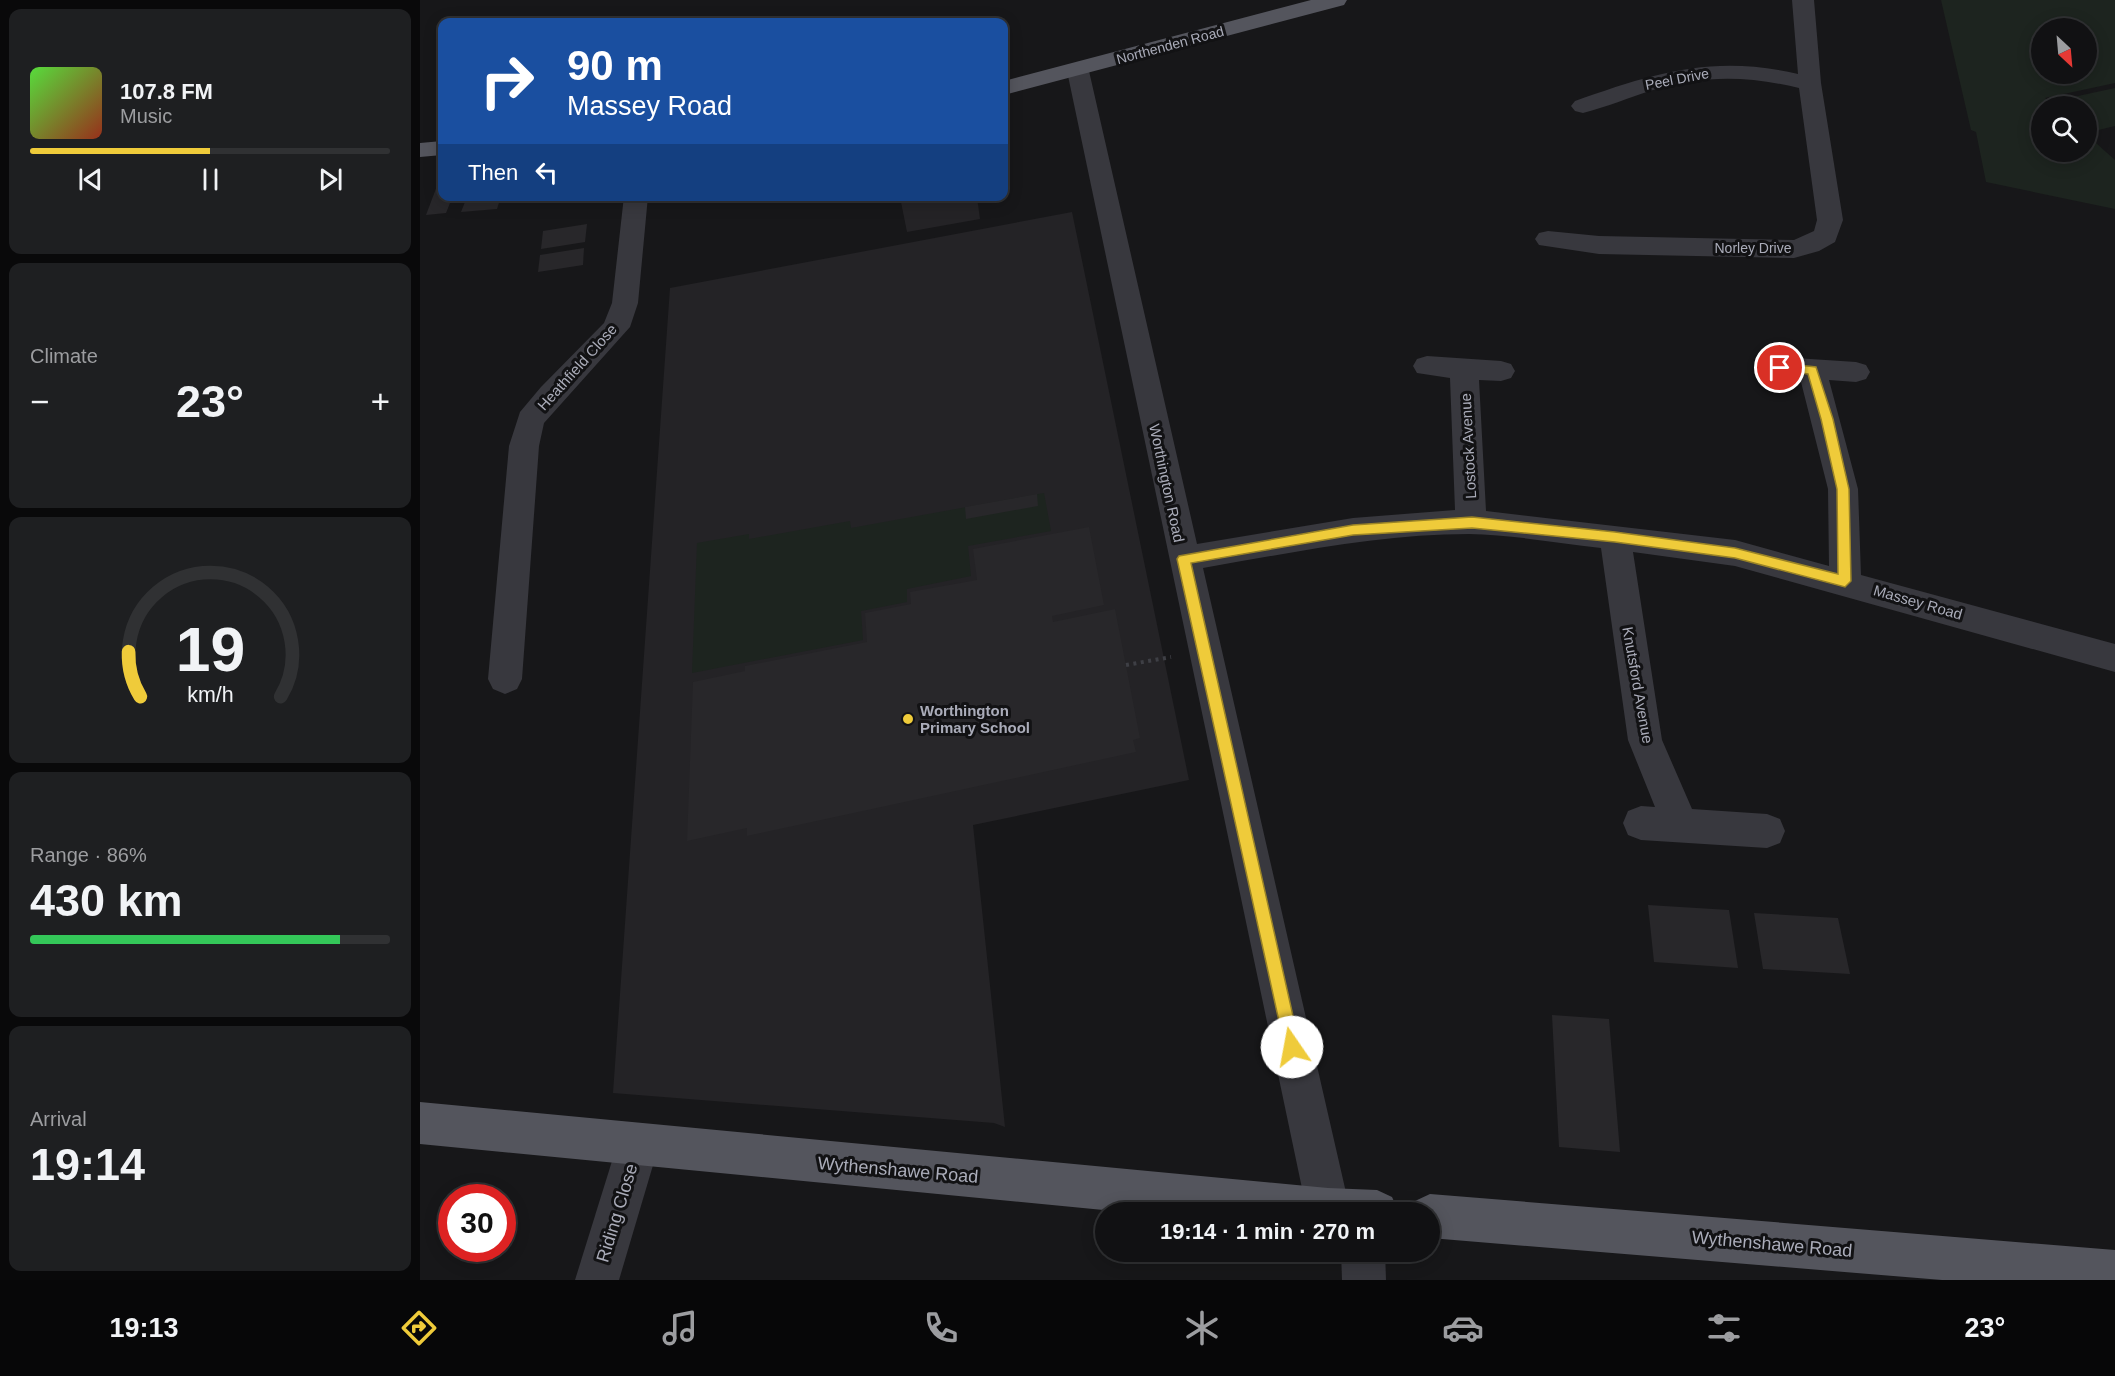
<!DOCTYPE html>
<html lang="en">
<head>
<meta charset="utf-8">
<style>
  body { margin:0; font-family:Arial,sans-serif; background:#1e1f21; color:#f1f3f6; height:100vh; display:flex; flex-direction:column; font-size:22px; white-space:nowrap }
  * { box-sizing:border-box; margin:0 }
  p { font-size:20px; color:#9c9da0 }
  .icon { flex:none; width:33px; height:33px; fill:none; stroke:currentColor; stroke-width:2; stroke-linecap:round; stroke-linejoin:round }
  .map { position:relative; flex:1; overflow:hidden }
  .sheet { display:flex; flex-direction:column; gap:9px; padding:9px; background:#09090a; width:420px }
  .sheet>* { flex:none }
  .top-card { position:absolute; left:18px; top:18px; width:570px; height:183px; border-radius:12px; box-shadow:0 3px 15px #0003,0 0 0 2px #303133; background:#1a4fa0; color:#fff; overflow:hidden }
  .needle { width:39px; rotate:154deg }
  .fabs { position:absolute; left:1611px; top:18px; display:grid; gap:12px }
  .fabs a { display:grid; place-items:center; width:66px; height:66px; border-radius:50%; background:#111113; box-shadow:0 3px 15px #0003,0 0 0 2px #303133; font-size:30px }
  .speed { position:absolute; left:18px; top:1184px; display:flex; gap:12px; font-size:30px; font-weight:700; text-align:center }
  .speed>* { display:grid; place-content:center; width:78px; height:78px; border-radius:50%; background:#111113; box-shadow:0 3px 15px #0003,0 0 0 2px #303133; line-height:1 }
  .speed .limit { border:9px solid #d22; background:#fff; color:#111 }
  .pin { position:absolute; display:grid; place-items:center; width:51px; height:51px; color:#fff; margin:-26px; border:3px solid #fff; border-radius:50%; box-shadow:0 2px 6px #0007 }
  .me { position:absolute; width:66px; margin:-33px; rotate:348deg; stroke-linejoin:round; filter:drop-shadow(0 0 4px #0008) }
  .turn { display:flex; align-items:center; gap:21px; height:126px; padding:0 30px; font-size:27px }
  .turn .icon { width:78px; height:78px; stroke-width:2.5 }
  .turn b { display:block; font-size:42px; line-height:51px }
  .then { display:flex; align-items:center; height:57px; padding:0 30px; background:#0003; gap:12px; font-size:22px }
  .big { font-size:45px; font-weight:600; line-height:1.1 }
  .sheet .card { flex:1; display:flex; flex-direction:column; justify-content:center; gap:9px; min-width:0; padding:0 21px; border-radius:12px; background:#1e1f21 }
  .sheet .dial { align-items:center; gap:0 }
  .dial svg { height:156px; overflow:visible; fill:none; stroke:#303133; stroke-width:7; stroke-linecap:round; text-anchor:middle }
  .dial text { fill:#f1f3f6; stroke:none }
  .song { display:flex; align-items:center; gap:18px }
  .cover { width:72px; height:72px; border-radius:9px; background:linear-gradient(135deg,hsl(110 70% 55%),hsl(10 70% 35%)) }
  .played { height:6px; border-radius:3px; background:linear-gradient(90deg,#efcb3a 50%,#303133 50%) }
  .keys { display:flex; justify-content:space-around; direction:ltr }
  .heat { display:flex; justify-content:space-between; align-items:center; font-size:33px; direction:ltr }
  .charge { height:9px; border-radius:4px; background:linear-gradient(90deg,#34c759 86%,#303133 0) }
  .trip { position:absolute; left:675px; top:1202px; width:345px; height:60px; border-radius:30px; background:#111113; box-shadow:0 3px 15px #0003,0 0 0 2px #303133; font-weight:600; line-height:60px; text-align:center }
  .menu { display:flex; height:96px; justify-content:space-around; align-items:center; background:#070708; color:#9c9da0 }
  .menu .icon { width:42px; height:42px }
  .menu .current { color:#efcb3a }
  .menu b { font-size:27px; color:#f1f3f6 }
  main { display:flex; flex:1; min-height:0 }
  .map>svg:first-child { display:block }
  .built { fill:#242326 }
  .green { fill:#1d241f; fill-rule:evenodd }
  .building { fill:#28272a }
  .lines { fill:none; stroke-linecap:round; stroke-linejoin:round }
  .path { stroke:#3e3f45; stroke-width:4; stroke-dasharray:3 4.5; stroke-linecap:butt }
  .minor { fill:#38383e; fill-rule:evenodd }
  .major { fill:#54555d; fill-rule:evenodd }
  .route { fill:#efcb3a; stroke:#9b8426; stroke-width:1.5 }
  .poi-dot { fill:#efcb3a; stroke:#121214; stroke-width:2 }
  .labels { text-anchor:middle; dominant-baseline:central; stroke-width:6; stroke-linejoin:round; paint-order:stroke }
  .far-street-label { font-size:14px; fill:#aaacb9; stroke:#121214 }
  .street-label { font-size:15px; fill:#aaacb9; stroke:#121214 }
  .poi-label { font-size:15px; font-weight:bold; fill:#aaacb9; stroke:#121214; text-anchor:start }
  .near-street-label { font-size:18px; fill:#aaacb9; stroke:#121214 }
</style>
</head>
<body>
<main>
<section class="sheet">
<div class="card">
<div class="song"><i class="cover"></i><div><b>107.8 FM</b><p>Music</p></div></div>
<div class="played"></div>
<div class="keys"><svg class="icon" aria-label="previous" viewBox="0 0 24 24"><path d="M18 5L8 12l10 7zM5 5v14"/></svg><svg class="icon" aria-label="pause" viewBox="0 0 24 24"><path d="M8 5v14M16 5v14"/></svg><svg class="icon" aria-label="next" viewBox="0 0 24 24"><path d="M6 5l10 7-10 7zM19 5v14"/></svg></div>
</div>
<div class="card"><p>Climate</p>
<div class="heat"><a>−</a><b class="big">23°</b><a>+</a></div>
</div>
<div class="card dial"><svg viewBox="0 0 100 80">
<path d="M14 69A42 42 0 1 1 86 69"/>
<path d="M14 69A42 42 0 0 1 8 46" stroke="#efcb3a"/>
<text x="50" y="56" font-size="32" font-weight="700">19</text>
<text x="50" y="72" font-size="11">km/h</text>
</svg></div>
<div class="card"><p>Range · 86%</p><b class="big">430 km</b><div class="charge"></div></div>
<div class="card"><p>Arrival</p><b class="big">19:14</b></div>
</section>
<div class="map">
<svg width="1695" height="1280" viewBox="0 0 1695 1280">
  <rect width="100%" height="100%" fill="#171719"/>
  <g class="built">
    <polygon points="480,197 557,197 560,219 487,232"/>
    <polygon points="652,212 769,780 553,825 585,1127 574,1123 193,1093 250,288"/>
  </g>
  <g class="green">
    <path d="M1521 0H1695V83L1625 98 1634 106H1622V152H1666L1667 135 1695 160V209L1566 182 1556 132 1551 130ZM1622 28H1666V74H1622Z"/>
    <polygon points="1695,88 1695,126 1670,132 1667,129 1666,106 1641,106 1635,101"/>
    <polygon points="624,493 631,531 548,546 551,576 487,589 487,602 441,611 443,640 272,673 277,543 329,534 329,539 430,521 431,528"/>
  </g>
  <g class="building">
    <polygon points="20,178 22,196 81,196 77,209 41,212 45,202 30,203 26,213 6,215"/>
    <polygon points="167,224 165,242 121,249 123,231"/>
    <polygon points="164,248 163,265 118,272 120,255"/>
    <polygon points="617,494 618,506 546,519 545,507"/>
    <polygon points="669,527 684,605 632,616 633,622 695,609 720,738 713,740 716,752 327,836 327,828 267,841 273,682 325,671 325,666 447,642 445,613 491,604 490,592 557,580 553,549"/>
    <polygon points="1228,905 1309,910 1318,968 1234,962"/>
    <polygon points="1334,913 1418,918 1430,974 1343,969"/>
    <polygon points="1132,1015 1189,1019 1200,1152 1139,1147"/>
  </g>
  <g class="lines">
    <polyline class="path" points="706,665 751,657"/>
    <g class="minor">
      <path d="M1372 0H1394L1401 83 1423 220 1415 242 1399 251 1374 258 1179 254 1119 245 1115 239 1119 233 1128 231 1179 236 1374 240 1394 231 1397 220 1379 88C1329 76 1283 75 1233 90 1210 97 1187 107 1163 113L1155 111 1151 106 1155 101C1234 73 1293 54 1378 74Z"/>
      <path d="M658 64 666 66 669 71 777 544 933 518 1035 510 1030 378 997 373 993 366 997 359 1007 356 1081 361 1091 364 1095 371 1091 378 1081 381 1059 380 1066 511 1315 540 1409 566 1408 489 1380 378 1350 374 1346 367 1350 360 1360 357 1436 362 1446 365 1450 372 1446 379 1436 382 1409 380 1438 489 1441 575 1695 644V672L1315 566 1213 552 1242 740 1272 809 1347 814 1360 819 1365 831 1360 843 1347 848 1221 840 1208 835 1203 823 1208 811 1221 806 1235 807 1208 740 1181 548C1138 543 1093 535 1049 534 960 534 871 553 783 568L930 1210 887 1212 647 71 650 66Z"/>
      <polygon points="204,196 228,196 218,303 210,327 124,423 119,446 102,679 97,689 85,694 73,689 68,679 89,446 100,412 121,387 184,323 192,303"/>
      <polygon points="218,1124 233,1130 239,1145 199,1280 155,1280 197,1145 203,1130"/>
      <polygon points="921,1251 965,1251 966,1280 922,1280"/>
    </g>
    <g class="major">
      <polygon points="891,0 927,0 924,5 584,95 584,81"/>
      <polygon points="22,141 22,155 0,157 0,143"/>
      <polygon points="0,1102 908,1188 957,1190 972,1197 979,1212 704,1212 0,1144"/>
      <polygon points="1010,1194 1695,1250 1695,1280 1522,1280 1010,1238 1010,1212 990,1212 995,1201"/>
    </g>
  </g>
  <polygon class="route" points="1360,363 1396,367 1413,419 1429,489 1431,581 1425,587 1315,558 1195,542 1052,528 933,535 771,563 880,1047 878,1053 872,1055 866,1053 757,559 759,556 933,525 1052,517 1195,532 1315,548 1418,574 1417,489 1401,419 1388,374 1356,370 1356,365"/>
  <circle class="poi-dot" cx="488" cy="719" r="6"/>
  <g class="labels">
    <g class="far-street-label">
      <text transform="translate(750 45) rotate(-15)">Northenden Road</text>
      <text transform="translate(1257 79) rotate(-11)">Peel Drive</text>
      <text x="1333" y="248">Norley Drive</text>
    </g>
    <g class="street-label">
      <text transform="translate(157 367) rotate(-48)">Heathfield Close</text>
      <text transform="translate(1048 446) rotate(-93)">Lostock Avenue</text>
      <text transform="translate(747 483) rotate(78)">Worthington Road</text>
      <text transform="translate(1498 602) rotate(16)">Massey Road</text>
      <text transform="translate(1218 685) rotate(80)">Knutsford Avenue</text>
    </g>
    <g class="poi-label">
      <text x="500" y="710">Worthington<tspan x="500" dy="17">Primary School</tspan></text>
    </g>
    <g class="near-street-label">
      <text transform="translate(478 1170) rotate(5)">Wythenshawe Road</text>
      <text transform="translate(197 1213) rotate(-73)">Riding Close</text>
      <text transform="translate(1352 1244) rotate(5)">Wythenshawe Road</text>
    </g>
  </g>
</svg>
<div class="fabs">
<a><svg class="needle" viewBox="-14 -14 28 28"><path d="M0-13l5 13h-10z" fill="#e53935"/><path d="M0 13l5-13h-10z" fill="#9c9da0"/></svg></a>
<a><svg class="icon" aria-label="search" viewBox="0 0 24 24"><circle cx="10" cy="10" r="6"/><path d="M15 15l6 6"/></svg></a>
</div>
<div class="speed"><div class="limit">30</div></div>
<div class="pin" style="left:1360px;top:368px;background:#d93025"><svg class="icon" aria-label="arrive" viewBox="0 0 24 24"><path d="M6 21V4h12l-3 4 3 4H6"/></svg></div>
<svg class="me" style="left:872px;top:1047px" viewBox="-20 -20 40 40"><circle r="19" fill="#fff"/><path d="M0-13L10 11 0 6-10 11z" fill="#efcb3a"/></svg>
<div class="trip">19:14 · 1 min · 270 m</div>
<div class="top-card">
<div class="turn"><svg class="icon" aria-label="right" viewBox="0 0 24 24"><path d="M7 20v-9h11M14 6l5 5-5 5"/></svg><div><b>90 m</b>Massey Road</div></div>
<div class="then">Then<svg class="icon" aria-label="left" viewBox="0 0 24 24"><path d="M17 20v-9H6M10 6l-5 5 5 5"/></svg></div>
</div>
</div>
</main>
<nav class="menu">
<b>19:13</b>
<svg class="icon current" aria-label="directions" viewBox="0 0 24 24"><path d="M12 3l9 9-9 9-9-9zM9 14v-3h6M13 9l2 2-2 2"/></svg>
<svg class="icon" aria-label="music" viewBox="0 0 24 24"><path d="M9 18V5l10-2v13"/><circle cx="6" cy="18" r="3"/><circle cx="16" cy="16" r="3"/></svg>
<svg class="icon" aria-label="phone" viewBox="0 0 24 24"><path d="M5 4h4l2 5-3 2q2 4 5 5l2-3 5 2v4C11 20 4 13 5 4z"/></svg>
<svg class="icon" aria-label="climate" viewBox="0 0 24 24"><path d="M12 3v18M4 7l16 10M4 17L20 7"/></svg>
<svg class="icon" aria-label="car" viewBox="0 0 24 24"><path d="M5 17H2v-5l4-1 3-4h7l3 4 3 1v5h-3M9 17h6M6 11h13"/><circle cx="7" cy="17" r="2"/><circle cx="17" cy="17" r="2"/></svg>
<svg class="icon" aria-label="filters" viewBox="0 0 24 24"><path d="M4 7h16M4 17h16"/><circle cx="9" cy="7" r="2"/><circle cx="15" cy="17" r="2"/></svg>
<b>23°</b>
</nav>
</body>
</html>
